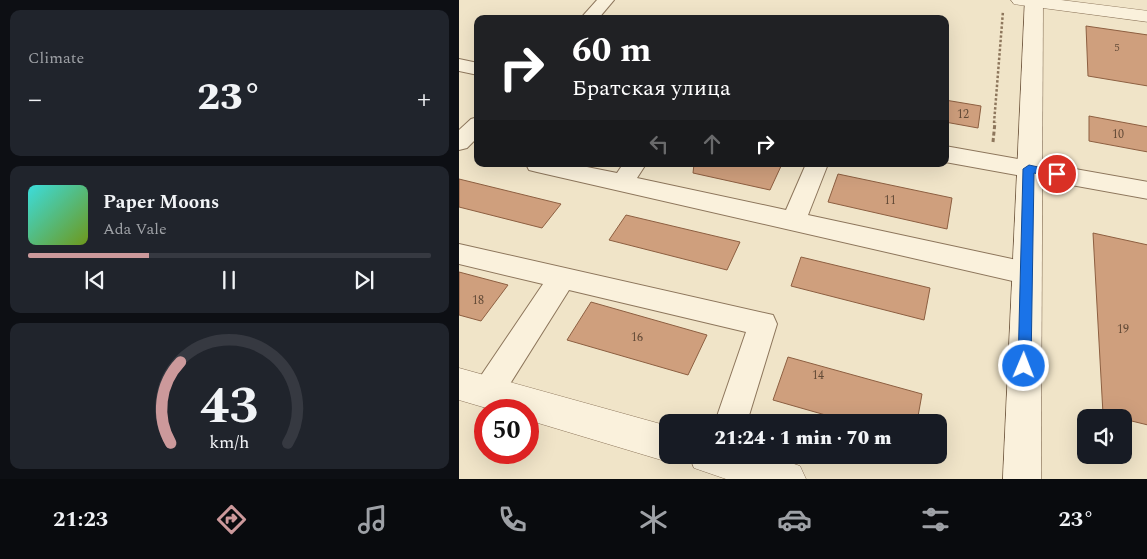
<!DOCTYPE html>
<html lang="en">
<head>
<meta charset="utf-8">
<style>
  body { margin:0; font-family:Spectral,serif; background:#20242c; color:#f1f3f6; height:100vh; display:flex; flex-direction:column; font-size:19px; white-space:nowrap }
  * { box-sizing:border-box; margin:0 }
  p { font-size:16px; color:#9ea1a6 }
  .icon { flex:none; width:28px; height:28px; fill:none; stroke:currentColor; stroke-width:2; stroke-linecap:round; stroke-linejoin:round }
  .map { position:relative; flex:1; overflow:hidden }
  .details { display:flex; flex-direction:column; gap:10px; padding:10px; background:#0d0f14; width:459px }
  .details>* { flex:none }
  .top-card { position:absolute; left:15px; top:15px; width:475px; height:152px; border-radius:10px; box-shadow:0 5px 20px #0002; background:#202124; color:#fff; overflow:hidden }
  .buttons { position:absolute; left:618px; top:409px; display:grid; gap:10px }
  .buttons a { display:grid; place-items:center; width:55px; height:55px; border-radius:10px; background:#171b24; box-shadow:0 5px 20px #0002; font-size:25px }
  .speed { position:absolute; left:15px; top:399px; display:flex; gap:10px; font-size:25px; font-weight:700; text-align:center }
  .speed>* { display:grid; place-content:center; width:65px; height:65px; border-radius:50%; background:#171b24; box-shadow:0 5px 20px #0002; line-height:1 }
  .speed .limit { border:8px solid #d22; background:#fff; color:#111 }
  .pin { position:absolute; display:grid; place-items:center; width:42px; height:42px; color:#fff; margin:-21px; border:2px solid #fff; border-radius:50%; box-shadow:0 1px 5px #0007 }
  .me { position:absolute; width:55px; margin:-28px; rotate:1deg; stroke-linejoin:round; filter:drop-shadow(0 0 4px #0008) }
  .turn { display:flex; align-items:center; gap:18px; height:105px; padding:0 15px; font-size:22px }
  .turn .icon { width:65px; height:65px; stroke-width:2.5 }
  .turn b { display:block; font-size:35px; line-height:42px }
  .lanes { display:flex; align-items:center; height:48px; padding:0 15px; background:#0003; justify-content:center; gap:25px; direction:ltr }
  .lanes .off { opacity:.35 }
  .big { font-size:38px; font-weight:800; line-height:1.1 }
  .details .card { flex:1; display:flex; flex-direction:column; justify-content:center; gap:8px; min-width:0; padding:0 18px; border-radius:10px; background:#20242c }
  .details .dial { align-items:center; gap:0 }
  .dial svg { height:130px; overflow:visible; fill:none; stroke:#363941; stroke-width:7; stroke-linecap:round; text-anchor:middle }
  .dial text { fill:#f1f3f6; stroke:none }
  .song { display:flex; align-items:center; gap:15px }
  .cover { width:60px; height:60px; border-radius:8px; background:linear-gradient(135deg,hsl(180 70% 55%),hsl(80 70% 35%)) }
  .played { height:5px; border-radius:2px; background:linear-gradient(90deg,#cc999b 30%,#363941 30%) }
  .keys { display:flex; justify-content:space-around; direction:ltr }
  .heat { display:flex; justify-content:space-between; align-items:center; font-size:28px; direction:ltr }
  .trip { position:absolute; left:200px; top:414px; width:288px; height:50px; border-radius:10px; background:#171b24; box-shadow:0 5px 20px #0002; font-weight:800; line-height:50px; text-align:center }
  .tabs { display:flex; height:80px; justify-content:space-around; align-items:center; background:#090b0e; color:#9ea1a6 }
  .tabs .icon { width:35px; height:35px }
  .tabs .selected { color:#cc999b }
  .tabs b { font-size:22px; color:#f1f3f6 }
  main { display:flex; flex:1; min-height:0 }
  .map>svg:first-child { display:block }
  .building { fill:#cf9f7d; stroke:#8d5f41 }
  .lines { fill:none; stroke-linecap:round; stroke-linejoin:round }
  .minor-casing { stroke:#8d765c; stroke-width:2 }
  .tertiary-casing { stroke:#8d765c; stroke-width:1 }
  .secondary-casing { stroke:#6f573f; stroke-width:1 }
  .path-far1 { stroke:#8d765c; stroke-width:2.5; stroke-dasharray:2.5 2; stroke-linecap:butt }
  .path { stroke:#8d765c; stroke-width:3; stroke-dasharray:4 2.5; stroke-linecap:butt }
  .minor { fill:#faf1dc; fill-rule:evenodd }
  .tertiary { fill:#faf1dc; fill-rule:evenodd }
  .secondary { fill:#faf1dc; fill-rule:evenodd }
  .route { fill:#1a73e8; stroke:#114b97 }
  .labels { text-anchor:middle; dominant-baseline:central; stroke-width:4.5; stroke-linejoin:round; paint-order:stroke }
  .far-number-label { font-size:11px; fill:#624a37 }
  .number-label { font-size:12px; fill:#624a37 }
</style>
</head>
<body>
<main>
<section class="details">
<div class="card"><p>Climate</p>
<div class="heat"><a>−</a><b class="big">23°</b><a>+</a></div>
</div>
<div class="card">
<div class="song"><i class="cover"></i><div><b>Paper Moons</b><p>Ada Vale</p></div></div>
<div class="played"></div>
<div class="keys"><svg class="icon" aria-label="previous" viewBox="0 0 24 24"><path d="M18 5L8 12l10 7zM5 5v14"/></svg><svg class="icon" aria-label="pause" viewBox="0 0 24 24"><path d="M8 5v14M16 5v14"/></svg><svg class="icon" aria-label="next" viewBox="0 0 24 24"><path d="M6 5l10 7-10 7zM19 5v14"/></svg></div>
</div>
<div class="card dial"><svg viewBox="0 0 100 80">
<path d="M14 69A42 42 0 1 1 86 69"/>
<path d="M14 69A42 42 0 0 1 20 19" stroke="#cc999b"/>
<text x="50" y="56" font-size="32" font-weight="700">43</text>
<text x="50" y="72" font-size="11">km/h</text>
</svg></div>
</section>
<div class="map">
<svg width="689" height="479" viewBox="0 0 689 479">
  <rect width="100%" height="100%" fill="#f0e4c8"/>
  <g class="building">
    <polygon points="627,26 689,35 689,86 629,76"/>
    <polygon points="486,100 522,106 519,128 486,122"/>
    <polygon points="630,116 689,127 689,152 630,141"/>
    <polygon points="235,164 323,164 311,190 234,173"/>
    <polygon points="379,174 493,198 488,229 369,202"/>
    <polygon points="0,179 102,204 83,228 0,207"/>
    <polygon points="167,215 281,242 268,270 150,240"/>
    <polygon points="634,233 689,245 689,425 644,414"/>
    <polygon points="342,257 471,288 465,320 332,286"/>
    <polygon points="0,272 49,285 22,321 0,315"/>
    <polygon points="132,302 248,335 229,375 108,340"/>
    <polygon points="329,357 463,394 458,422 391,422 314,400"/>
  </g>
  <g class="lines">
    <g class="minor-casing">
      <g id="minor">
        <polygon points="138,0 155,0 139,19 121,19"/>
        <polygon points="0,59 19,63 19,75 0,71"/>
        <polygon points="19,117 19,137 8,148 0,150 0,130 12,119"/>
        <polygon points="486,146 689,182 689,199 486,162"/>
        <polygon points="67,164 113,164 158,173 164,164 187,164 178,178 327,210 347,164 369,164 349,215 567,262 576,265 580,273 576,281 567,284 78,172 70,170"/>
        <polygon points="0,244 314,315 318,324 288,422 256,422 287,332 110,290 39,403 28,408 17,403 13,393 17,383 84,284 0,264"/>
      </g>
    </g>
    <g class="tertiary-casing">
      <g id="tertiary">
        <polygon points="552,0 602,0 689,11 689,22 561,5 555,4"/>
        <polygon points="0,368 209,426 209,455 222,455 209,462 69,420 69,410 34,410 0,400"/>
        <polygon points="230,455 309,455 341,466 347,479 267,479 235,468"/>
      </g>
    </g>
    <g class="secondary-casing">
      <polygon id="secondary" points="566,0 584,0 582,479 544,479"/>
    </g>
    <polyline class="path-far1" points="535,123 544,11"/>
    <polyline class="path" points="534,142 536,122"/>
    <use href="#minor" class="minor"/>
    <use href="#tertiary" class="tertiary"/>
    <use href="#secondary" class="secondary"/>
  </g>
  <polygon class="route" points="570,165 598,171 604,174 598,178 575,173 572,366 570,371 565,373 561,371 559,366 564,169"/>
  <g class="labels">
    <g class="far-number-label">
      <text x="658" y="47">5</text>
    </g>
    <g class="number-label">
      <text x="504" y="114">12</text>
      <text x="659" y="134">10</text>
      <text x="431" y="200">11</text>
      <text x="19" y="300">18</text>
      <text x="664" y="329">19</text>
      <text x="178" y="337">16</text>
      <text x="359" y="375">14</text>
    </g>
  </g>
</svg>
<div class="buttons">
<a><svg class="icon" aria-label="sound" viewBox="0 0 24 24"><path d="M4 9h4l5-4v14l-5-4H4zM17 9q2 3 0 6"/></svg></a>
</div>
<div class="speed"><div class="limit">50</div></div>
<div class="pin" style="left:598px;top:174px;background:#d93025"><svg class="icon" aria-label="arrive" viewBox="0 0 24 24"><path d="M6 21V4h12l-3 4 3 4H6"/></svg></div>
<svg class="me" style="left:565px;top:366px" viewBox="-20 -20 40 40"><circle r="17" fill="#1a73e8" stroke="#fff" stroke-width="3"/><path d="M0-11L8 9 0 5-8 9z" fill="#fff"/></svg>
<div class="trip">21:24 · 1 min · 70 m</div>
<div class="top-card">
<div class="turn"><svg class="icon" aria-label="right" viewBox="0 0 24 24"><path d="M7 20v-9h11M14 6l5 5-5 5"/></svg><div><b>60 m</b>Братская улица</div></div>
<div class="lanes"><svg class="icon off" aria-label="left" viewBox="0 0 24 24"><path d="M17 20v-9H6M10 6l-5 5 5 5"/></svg><svg class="icon off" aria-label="ahead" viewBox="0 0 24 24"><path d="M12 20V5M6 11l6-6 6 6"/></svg><svg class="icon" aria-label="right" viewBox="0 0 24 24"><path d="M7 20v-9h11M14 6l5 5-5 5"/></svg></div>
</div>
</div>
</main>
<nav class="tabs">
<b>21:23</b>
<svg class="icon selected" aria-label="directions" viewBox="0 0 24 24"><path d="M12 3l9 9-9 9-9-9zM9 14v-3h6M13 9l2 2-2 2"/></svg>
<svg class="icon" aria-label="music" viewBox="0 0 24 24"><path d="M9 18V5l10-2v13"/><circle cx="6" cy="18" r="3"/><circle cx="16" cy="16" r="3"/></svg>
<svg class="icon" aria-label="phone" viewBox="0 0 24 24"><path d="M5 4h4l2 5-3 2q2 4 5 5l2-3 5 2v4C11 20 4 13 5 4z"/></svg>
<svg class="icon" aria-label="climate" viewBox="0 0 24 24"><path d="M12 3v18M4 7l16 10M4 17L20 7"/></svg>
<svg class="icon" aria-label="car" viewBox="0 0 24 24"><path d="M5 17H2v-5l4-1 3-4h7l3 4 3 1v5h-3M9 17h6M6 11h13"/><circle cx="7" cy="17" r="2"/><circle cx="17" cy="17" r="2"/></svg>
<svg class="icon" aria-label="filters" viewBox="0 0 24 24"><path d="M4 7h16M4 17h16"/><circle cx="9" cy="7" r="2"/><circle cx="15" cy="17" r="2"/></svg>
<b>23°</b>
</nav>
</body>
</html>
